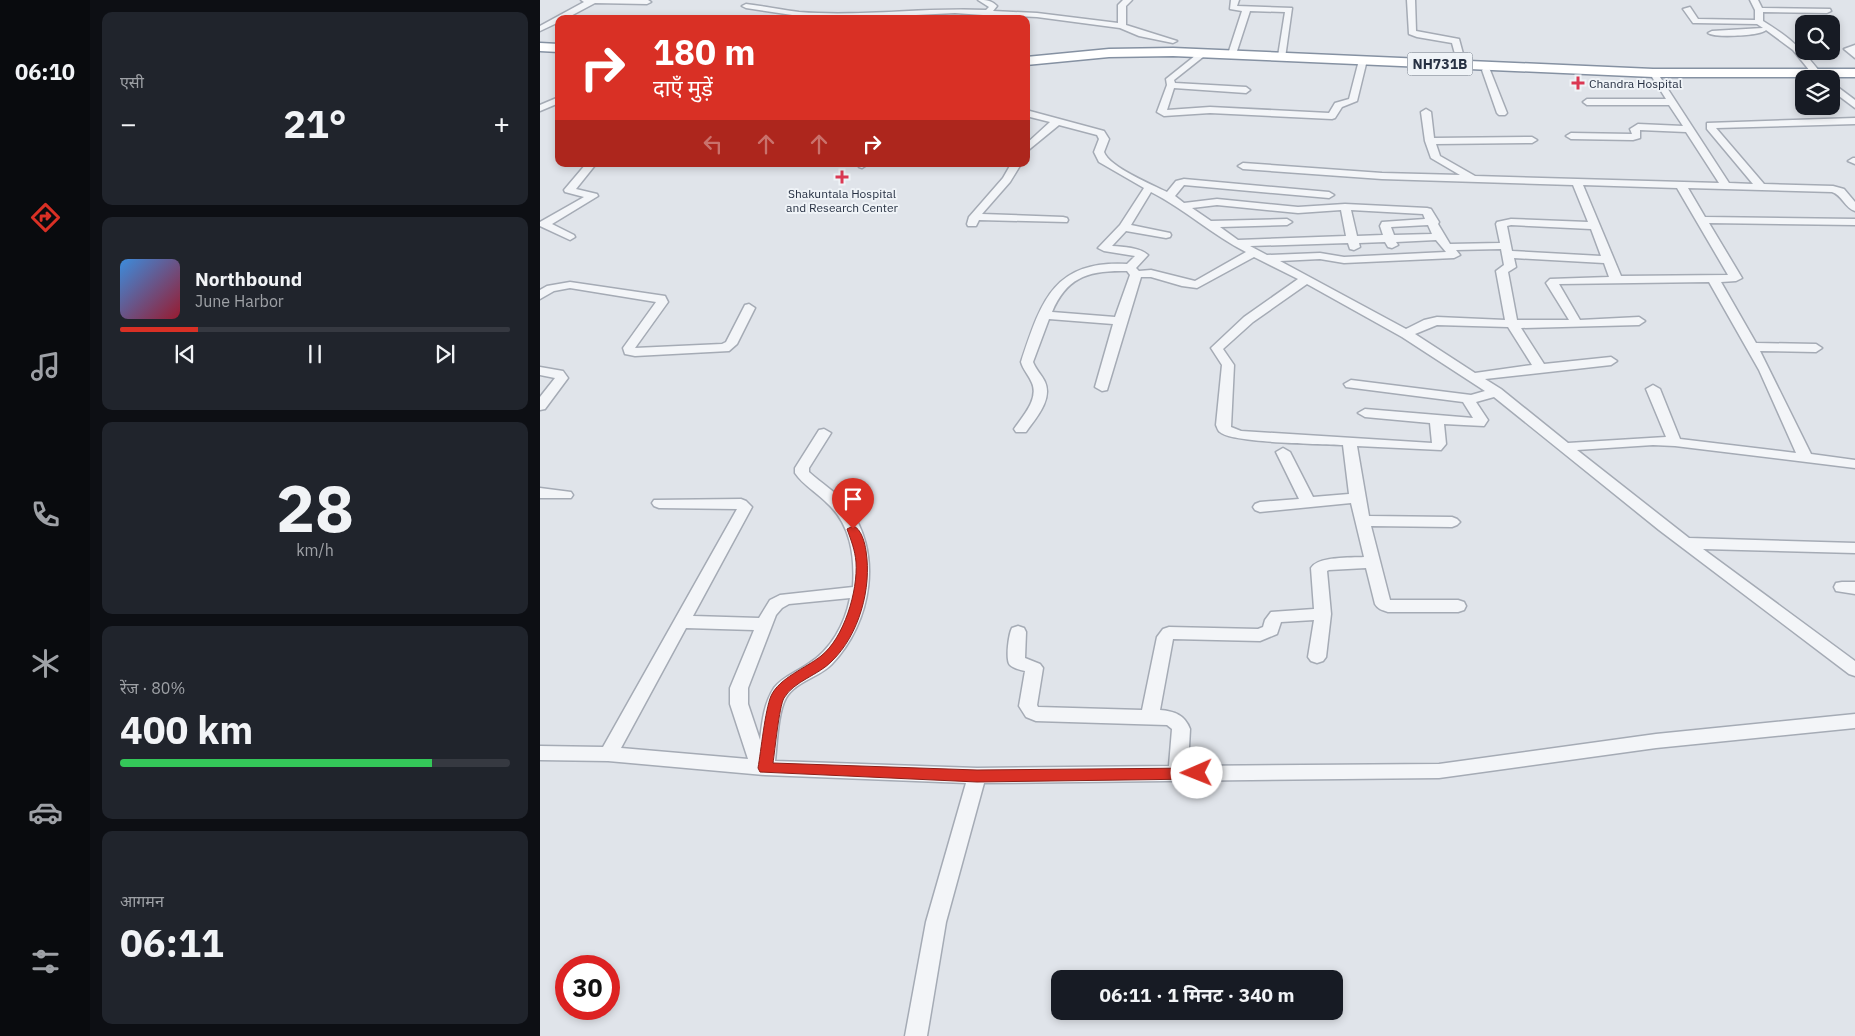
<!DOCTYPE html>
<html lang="hi">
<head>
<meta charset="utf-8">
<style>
  body { margin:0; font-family:"IBM Plex Sans","Noto Sans Devanagari",sans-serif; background:#20242c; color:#f1f3f6; height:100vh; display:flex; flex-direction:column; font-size:19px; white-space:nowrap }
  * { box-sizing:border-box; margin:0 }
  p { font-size:16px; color:#9ea1a6 }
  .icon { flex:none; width:28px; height:28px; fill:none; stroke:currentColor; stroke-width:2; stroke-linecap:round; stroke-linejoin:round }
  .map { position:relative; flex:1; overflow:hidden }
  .details { display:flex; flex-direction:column; gap:12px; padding:12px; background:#0d0f14; width:450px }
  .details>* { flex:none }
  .top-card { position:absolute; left:15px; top:15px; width:475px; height:152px; border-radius:10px; box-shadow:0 2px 8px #0003; background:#d93025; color:#fff; overflow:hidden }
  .buttons { position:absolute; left:1255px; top:15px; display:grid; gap:10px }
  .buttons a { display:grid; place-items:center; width:45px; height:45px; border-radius:10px; background:#171b24; box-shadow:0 2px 8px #0003; font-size:25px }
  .speed { position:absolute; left:15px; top:955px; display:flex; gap:10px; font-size:25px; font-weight:700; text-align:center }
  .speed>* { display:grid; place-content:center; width:65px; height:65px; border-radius:50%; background:#171b24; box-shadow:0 2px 8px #0003; line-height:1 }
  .speed .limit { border:8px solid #d22; background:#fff; color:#111 }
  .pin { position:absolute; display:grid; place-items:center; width:42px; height:42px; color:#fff; margin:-51px -21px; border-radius:50% 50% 50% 0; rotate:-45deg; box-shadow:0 0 5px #0007 }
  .pin .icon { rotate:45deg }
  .me { position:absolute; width:55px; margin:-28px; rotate:269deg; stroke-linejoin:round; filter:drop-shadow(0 0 4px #0008) }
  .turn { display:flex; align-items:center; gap:18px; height:105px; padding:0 15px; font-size:22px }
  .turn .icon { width:65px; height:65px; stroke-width:2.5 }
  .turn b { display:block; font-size:35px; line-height:42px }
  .lanes { display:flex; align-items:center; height:48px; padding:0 15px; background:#0003; justify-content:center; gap:25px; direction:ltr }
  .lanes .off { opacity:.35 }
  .big { font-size:38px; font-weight:700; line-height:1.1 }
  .details .widget { flex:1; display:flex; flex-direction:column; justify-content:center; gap:8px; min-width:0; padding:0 18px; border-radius:10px; background:#20242c }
  .details .dial { align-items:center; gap:0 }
  .dial b { font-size:65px; line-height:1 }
  .song { display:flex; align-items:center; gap:15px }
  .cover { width:60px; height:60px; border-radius:8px; background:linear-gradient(135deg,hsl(210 70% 55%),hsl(350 70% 35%)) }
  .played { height:5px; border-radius:2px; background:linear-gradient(90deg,#d93025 20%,#363941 20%) }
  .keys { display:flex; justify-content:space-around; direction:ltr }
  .heat { display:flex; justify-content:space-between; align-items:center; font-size:28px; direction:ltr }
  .charge { height:8px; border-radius:4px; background:linear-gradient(90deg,#34c759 80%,#363941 0) }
  .trip { position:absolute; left:511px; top:970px; width:292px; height:50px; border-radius:10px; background:#171b24; box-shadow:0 2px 8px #0003; font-weight:700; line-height:50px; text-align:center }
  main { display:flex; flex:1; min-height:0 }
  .dock { display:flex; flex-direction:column; width:90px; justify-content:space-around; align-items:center; background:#090b0e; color:#9ea1a6 }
  .dock .icon { width:35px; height:35px }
  .dock .selected { color:#d93025 }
  .dock b { font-size:22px; color:#f1f3f6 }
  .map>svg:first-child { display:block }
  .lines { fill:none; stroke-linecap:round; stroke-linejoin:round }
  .minor-casing { stroke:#a5abb5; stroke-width:3 }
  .trunk-casing { stroke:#8591a2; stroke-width:3 }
  .minor { fill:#f3f5f8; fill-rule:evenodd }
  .trunk { fill:#fff; fill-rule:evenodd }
  .route { fill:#d93025; stroke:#8d1f18 }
  .poi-dot { fill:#db3853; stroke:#eff3f7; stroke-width:2 }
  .labels { text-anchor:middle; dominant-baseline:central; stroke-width:4; stroke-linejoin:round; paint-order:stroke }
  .far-poi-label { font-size:12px; fill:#273143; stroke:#eff3f7; text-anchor:start }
  .shield { fill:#eff3f7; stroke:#636b79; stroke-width:1 }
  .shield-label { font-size:14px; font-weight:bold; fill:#273143 }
</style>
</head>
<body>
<main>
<nav class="dock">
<b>06:10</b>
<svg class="icon selected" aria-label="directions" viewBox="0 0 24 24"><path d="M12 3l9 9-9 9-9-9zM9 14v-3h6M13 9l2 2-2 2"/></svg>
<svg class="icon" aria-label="music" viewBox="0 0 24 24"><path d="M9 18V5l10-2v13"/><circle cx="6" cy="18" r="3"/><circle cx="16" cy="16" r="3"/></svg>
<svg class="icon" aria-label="phone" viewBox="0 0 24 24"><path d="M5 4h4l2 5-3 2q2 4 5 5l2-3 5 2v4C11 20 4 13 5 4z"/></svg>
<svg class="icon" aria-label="climate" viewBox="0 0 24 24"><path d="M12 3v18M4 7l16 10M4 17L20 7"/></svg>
<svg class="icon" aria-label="car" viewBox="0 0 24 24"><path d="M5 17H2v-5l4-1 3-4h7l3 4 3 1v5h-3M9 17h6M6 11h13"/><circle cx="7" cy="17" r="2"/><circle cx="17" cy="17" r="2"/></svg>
<svg class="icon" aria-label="filters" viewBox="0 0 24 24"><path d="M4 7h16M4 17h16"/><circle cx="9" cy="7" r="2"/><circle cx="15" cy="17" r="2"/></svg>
</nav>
<section class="details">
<div class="widget"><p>एसी</p>
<div class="heat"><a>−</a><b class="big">21°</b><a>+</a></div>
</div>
<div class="widget">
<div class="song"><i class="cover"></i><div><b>Northbound</b><p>June Harbor</p></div></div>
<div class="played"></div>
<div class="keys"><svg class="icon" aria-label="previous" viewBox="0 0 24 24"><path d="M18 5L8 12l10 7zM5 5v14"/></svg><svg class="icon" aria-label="pause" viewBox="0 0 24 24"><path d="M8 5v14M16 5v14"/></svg><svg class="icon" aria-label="next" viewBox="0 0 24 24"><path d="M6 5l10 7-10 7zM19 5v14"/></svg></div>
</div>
<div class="widget dial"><b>28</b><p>km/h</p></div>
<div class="widget"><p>रेंज · 80%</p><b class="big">400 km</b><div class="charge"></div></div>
<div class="widget"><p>आगमन</p><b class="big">06:11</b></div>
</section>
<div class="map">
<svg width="1315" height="1036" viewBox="0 0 1315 1036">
  <rect width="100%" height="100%" fill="#e0e4ea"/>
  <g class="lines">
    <g class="minor-casing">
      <g id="minor">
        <polygon points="41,0 108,0 111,2 107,4 55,3 25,19 19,19 19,22 0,31 0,26 44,2"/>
        <path d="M438 0C446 0 451 0 457 6L453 11 497 13 578 23V5L583 0H592L586 6V25L637 41 633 43 599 36 580 28 497 17 450 15 448 19H443L441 17 443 15 415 13 337 17 259 16 206 8 202 6 206 4C224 6 241 10 259 12 321 17 384 7 446 10L449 7Z"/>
        <polygon points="691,0 699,0 697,6 752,8 745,58 738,56 745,12 710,11 696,54 689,56 688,54 702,11 690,9"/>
        <polygon points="867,0 875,0 876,31 919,39 926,65 925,67 918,65 912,43 877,37 869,34"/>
        <path d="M1210 0H1218L1222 8 1290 9 1291 11 1287 13 1223 12V21C1250 38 1260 47 1280 72V76H1274L1253 50 1226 30C1220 36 1175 38 1168 33L1172 31 1223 28 1217 24 1156 23H1153L1143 9 1150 7 1158 19 1215 20V10Z"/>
        <polygon points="1315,45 1315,58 1304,49"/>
        <polygon points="656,55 663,57 634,80 635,83 706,87 710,90 706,93 634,88 627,110 670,107 789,113 795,103 809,99 818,64 822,61 826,64 817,101 802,107 795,118 792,119 670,113 624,116 617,112 627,85 626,79"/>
        <polygon points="946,67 950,70 967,113 965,115 959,115 957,113 942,70"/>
        <path d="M1116 74 1120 77 1189 183 1213 184 1167 129V123L1315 118V124L1176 128 1224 184 1293 186 1304 189 1315 202V211C1305 208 1302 195 1292 192L1148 188 1165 217 1315 219V225L1169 223 1202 278 1196 281 1181 282 1216 343 1276 344 1282 348 1276 352 1220 351 1271 454 1315 460V468L1135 446 1113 445 1037 450 1149 538 1315 543V553L1163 549 1315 661V676L1309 674 1119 530 954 397 936 402 948 420 944 426 904 424 906 444 901 450 817 446 829 516 912 517 917 519 920 522 917 525 912 527 831 526 850 600H918L924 602 926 606 924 610 918 612H848C842 610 838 609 835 604L826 568 789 570 787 571 791 614 786 657 783 661 777 663 771 661 768 657 774 620 741 622 737 634 720 641 633 639 620 710C634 711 645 715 650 729L648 766 899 764 1116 734 1315 714V728L1116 748 899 778 444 783 406 922 387 1036H365L386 922 426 783 225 775 68 761 0 760V746L63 747 197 509 119 508 114 506 112 503 114 500 201 499 206 501 212 507 153 616 219 618 230 600 240 595 313 587C315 556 311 524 286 502 276 492 263 485 255 473V468L279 430 284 429 291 433 269 468V472C281 483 296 492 306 504 344 551 332 622 292 664 280 677 256 681 246 698 238 712 237 744 235 761L437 768 629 766 632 729 627 725 496 721 486 717 479 706 485 671C480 670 473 668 470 665 465 660 469 633 472 628L478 626 484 628 486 632 485 658 500 664 503 668 497 705 498 707 602 710 617 637 623 629 629 627 718 629 723 627 725 620 731 612 774 609 771 568C778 556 811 558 824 557L811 503 720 512 715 510 713 507 715 504 720 502 759 499 736 452 743 448 750 452 773 497 809 494 803 445C782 444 691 443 680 432 678 431 677 427 676 425L682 365 671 348 704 317 758 279 714 257 657 288 642 286 611 277H601L567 390 562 391 555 387 573 324 509 319 493 362C496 370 502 375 505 382 513 400 495 419 486 432H476L474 429C483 416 499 399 492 383 489 375 483 370 481 362 501 302 513 260 587 264L595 256 564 251 558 248 580 225 604 188 559 162 554 152 559 139 557 135 519 125 486 152V144L510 122 486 116V110L564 131 569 139 564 152C569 167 613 185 627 192L636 181 644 179 789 192 794 195 789 198 644 185 635 196 644 203 677 199 758 207 805 204 887 208 891 209 899 222 898 224 910 244 960 243 956 224 957 222 971 219 1048 222 1033 185 842 179 703 169 698 166 703 163 842 173 920 175 891 158 885 141 881 112 886 109 891 112 894 138 992 137 997 140 992 143 896 144 900 156 935 176 1179 183 1146 132 1100 130V138L1093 140 1031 139 1026 136 1031 133 1092 134 1090 129 1098 124 1143 126 1129 105H1047L1043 102 1047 99H1126L1112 77ZM1043 185 1137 188 1188 275 1081 276ZM611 192C645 209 672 235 706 252L655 281 611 270 599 271 596 268 608 255C599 247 584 247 572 246L586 231 626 238 630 237 631 235 630 233 591 225ZM677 205 758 213 801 210 806 236 698 240 680 227 747 225 752 222 747 219 671 221 652 208ZM811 210 883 214 885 219 842 222 840 226 843 235 817 236ZM888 225 892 234 854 235 851 227ZM971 225 1051 229 1061 256 972 251 967 226ZM896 240 906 252 804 257 780 253 727 255 710 246 808 243 810 249 814 250 820 247 819 243 845 242 848 247 852 248 858 245 856 242ZM961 249 964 265 956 271 965 320 897 317 884 320 866 329 740 261 780 259 804 263 914 258 920 255 916 250ZM974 258 1064 263 1069 277 1010 279 1006 283 1029 320H977L968 272 976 267ZM581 271H587L590 275 575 317 512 312C526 279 546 271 581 271ZM1169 282 1219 370 1256 453 1140 439 1120 389 1113 385 1106 389 1126 437 1028 443 961 389 945 379 1071 365 1077 361 1071 357 1004 364 981 328 1099 325 1105 321 1099 317 1040 320 1019 284ZM767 284 862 337 945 391 931 395 811 380 804 384 806 387 923 402 933 418 825 409 818 413 825 417 890 423 892 443 701 431 691 427 694 365 683 349 713 322ZM897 325 968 327 992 365 935 373 875 334ZM310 598C305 624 291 650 268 664 257 672 242 677 234 688 224 703 222 723 220 740L208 704V688L236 615 242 608 249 604ZM146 628 214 630 190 688V704L208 759 81 748Z"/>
        <polygon points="1291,82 1315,100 1315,108 1291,90"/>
        <polygon points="19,97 19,103 0,111 0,105"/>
        <polygon points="1313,158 1315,158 1315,164 1308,161"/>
        <polygon points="46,164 56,164 36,189 57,194 58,196 12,224 34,235 35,237 30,240 0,226 0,222 44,197 25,192 24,190"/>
        <polygon points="318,164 328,164 322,168 319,167"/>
        <polygon points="471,164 481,164 470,182 442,214 523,217 527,218 528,220 527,222 439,220 436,226 428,226 427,224 429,217 463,178"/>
        <polygon points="30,282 125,296 128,302 95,348 182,344 186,342 205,305 209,304 215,308 197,344 189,351 95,356 85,354 83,348 116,302 30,288 14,291 0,299 0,290 7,286"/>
        <polygon points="0,367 23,371 28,378 5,409 0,410 0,397 15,378 0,375"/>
        <polygon points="0,488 31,492 33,495 31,498 0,498"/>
        <polygon points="1302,582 1315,582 1315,594 1296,591 1294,587 1296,583"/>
      </g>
    </g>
    <g class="trunk-casing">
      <g id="trunk">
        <polygon points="0,43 19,44 19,52 0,51"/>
        <polygon points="633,48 1113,69 1315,69 1315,77 1113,77 633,56 569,57 486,65 486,57 569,49"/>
      </g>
    </g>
    <use href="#minor" class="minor"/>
    <use href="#trunk" class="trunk"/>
  </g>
  <path class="route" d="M313 526C321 528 325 543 326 551 332 588 319 635 292 661 279 675 254 681 244 698 239 707 235 750 233 763L437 770 657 768 662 769 664 773 662 777 657 779 437 782 220 772 218 768C221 751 225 710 231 696 239 678 266 668 281 656 304 638 318 591 316 562 315 550 311 540 307 529Z"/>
  <g class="poi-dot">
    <path d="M1035.5 75.5h5v5h5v5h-5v5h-5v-5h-5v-5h5z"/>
    <path d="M299.5 169.5h5v5h5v5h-5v5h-5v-5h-5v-5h5z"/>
  </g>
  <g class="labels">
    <g class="far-poi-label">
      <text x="1049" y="83">Chandra Hospital</text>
      <text x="302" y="193" text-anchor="middle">Shakuntala Hospital<tspan x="302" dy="14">and Research Center</tspan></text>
    </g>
    <rect class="shield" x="867.5" y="52.5" width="65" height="23" rx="4"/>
    <g class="shield-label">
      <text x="900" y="64">NH731B</text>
    </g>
  </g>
</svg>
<div class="buttons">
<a><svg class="icon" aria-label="search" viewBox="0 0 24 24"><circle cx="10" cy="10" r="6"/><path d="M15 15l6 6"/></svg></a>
<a><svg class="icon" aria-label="layers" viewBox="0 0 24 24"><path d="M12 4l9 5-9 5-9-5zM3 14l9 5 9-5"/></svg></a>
</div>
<div class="speed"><div class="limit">30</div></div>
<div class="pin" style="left:313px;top:529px;background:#d93025"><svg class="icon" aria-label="arrive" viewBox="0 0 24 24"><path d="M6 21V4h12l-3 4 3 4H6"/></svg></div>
<svg class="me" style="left:657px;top:773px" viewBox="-20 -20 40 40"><circle r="19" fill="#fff"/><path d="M0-13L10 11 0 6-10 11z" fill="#d93025"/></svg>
<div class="trip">06:11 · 1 मिनट · 340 m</div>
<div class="top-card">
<div class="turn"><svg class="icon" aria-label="right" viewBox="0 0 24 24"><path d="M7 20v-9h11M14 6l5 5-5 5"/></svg><div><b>180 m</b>दाएँ मुड़ें</div></div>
<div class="lanes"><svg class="icon off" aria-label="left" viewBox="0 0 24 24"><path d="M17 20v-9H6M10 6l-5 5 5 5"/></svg><svg class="icon off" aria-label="ahead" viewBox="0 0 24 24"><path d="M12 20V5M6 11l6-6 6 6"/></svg><svg class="icon off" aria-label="ahead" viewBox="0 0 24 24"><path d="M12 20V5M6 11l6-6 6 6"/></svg><svg class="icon" aria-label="right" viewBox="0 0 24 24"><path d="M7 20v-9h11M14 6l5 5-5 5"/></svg></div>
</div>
</div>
</main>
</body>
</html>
